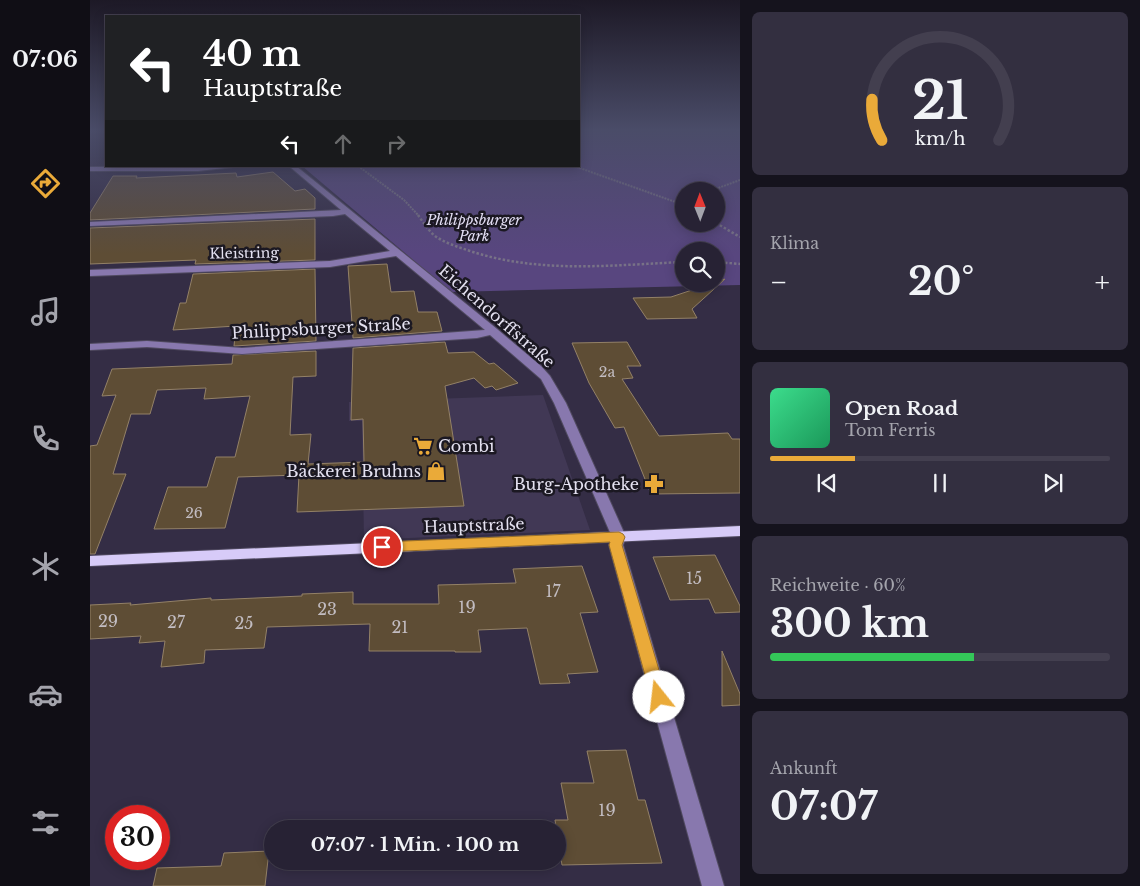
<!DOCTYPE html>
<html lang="de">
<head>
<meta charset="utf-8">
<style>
  body { margin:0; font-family:"Libre Baskerville",serif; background:#332f40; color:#f1f3f6; height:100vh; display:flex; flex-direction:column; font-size:19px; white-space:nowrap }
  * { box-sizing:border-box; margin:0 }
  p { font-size:16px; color:#a4a4ac }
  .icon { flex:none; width:28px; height:28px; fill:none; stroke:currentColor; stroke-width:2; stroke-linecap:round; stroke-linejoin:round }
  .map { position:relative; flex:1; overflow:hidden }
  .side { display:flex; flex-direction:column; gap:12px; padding:12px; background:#15131d; width:400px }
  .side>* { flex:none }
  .guide { position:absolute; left:15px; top:15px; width:475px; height:152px; border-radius:0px; box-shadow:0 2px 12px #0003,0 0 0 1px #433f4f; background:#202124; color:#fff; overflow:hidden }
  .needle { width:32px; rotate:359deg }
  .fabs { position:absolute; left:585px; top:182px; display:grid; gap:10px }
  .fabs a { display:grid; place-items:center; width:50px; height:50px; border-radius:50%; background:#272234; box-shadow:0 2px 12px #0003,0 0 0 1px #433f4f; font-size:25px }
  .speed { position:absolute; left:15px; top:805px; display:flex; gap:10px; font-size:25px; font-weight:700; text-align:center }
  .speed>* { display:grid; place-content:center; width:65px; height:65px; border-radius:50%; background:#272234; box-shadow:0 2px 12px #0003,0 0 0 1px #433f4f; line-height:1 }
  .speed .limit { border:8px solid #d22; background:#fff; color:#111 }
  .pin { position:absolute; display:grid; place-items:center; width:42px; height:42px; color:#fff; margin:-21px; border:2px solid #fff; border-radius:50%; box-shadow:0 1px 5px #0007 }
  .me { position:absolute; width:55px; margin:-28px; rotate:344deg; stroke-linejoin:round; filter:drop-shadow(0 0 4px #0008) }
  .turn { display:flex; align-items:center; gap:18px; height:105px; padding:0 15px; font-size:22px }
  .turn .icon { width:65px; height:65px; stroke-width:2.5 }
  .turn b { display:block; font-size:35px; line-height:42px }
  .lanes { display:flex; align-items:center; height:48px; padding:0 15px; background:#0003; justify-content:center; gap:25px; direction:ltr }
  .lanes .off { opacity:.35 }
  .big { font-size:38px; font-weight:800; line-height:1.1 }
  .side .card { flex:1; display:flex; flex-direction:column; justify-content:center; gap:8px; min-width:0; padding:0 18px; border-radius:8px; background:#332f40 }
  .side .dial { align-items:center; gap:0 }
  .dial svg { height:130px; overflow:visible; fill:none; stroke:#433f4f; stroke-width:7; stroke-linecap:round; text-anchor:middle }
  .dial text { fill:#f1f3f6; stroke:none }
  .song { display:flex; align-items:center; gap:15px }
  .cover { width:60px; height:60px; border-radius:8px; background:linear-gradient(135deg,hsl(150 70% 55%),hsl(150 70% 35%)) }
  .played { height:5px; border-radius:2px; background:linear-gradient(90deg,#eaaa39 25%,#433f4f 25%) }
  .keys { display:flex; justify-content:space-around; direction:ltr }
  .heat { display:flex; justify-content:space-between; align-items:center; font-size:28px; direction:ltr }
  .charge { height:8px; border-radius:4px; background:linear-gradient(90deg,#34c759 60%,#433f4f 0) }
  .trip { position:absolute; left:174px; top:820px; width:302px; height:50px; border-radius:25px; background:#272234; box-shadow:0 2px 12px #0003,0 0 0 1px #433f4f; font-weight:800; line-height:50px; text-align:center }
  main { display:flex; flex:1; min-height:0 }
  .menu { display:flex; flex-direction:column; width:90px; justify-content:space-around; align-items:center; background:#100e15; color:#a4a4ac }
  .menu .icon { width:35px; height:35px }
  .menu .selected { color:#eaaa39 }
  .menu b { font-size:22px; color:#f1f3f6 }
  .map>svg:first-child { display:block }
  .built { fill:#413855 }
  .green { fill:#58467f; fill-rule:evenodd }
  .building { fill:#5e4d35; stroke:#938167 }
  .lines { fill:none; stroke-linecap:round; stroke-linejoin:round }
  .minor-casing { stroke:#504a60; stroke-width:2 }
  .major-casing { stroke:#504a60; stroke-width:2 }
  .path-far1 { stroke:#787287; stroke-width:2; stroke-dasharray:2 1; stroke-linecap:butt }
  .path { stroke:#787287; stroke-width:2.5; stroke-dasharray:2.5 2; stroke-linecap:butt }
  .minor { fill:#8878ae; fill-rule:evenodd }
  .major { fill:#d7cbf8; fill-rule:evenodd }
  .route { fill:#eaaa39; stroke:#986e25 }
  .labels { text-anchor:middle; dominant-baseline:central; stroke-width:5; stroke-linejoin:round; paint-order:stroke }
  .far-park-label { font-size:14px; font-style:italic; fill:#e3def4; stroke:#1b1822 }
  .far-street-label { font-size:14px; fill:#e4e1f0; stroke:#1b1822 }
  .number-label { font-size:14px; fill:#c2bcc1 }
  .street-label { font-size:16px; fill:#e4e1f0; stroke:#1b1822 }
  .poi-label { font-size:16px; fill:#e4e1f0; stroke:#1b1822; text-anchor:end }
  .near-number-label { font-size:16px; fill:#c2bcc1 }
</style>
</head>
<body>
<main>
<nav class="menu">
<b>07:06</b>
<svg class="icon selected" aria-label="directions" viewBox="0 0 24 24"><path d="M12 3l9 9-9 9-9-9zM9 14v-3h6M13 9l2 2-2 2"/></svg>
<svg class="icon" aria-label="music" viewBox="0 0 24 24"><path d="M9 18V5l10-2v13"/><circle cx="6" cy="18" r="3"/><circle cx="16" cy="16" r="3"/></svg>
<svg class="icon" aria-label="phone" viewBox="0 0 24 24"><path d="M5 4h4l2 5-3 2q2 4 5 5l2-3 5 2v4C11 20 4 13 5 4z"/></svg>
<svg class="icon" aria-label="climate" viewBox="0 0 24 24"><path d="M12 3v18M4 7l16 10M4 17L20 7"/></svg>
<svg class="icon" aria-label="car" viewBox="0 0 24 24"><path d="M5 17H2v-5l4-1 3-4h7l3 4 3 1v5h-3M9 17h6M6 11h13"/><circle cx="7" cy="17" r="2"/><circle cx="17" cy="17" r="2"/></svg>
<svg class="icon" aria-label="filters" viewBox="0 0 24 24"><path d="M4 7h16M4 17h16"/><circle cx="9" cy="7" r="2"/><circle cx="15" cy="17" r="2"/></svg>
</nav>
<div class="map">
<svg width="650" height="886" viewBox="0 0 650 886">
  <rect width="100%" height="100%" fill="#342d45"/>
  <polygon class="built" points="453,395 500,530 274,540 272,421 259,421 259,402"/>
  <path class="green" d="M489 130H650V285L361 292 212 166H489ZM594 191H626V224H594ZM594 251H626V284H594Z"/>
  <g class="building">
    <polygon points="183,172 205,191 215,189 225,198 225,209 0,220 0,213 23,176 47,176 46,178 146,173 147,177"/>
    <polygon points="225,219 225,260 105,264 106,260 0,264 0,228"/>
    <polygon points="297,264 301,292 324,291 328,312 347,312 352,331 263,338 258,266"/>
    <polygon points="225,269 226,341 144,346 146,326 83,330 90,303 96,303 103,274"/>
    <polygon points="635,279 602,309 607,318 557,319 543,298 581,297"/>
    <polygon points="355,342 358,353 384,352 399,364 404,363 428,383 406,390 402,386 395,388 384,378 355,386 374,506 207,512 209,475 148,477 135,528 64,529 78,487 117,487 126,457 145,457 160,396 114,399 116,388 67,390 60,414 41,414 23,474 36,474 5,554 0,554 0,446 7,445 26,395 12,396 22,369 142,364 143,355 226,351 226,376 203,377 200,435 221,434 218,464 274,462 273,419 261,420 263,348"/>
    <polygon points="537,342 551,366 537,366 543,378 532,379 569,436 638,433 642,439 650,439 650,493 561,494 534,427 525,428 499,383 482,343"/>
    <polygon points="625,555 650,606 650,612 625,613 619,599 580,600 563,557"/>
    <polygon points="492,566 508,612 490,613 508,672 477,674 480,683 450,684 437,628 388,630 391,652 365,652 365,651 279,651 280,624 177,627 174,648 115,650 114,663 71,667 75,641 49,643 51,636 0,639 0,605 41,603 40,605 121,598 121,600 212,596 212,594 263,592 263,604 349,604 348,585 426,583 423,569"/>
    <polygon points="632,651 650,694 650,705 632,706"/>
    <polygon points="536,750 548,800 555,800 572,863 472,865 465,820 478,820 471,783 504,783 497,751"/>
    <polygon points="179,851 175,886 63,886 67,868 131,866 134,853"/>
  </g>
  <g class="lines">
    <g class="minor-casing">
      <g id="minor">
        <polygon points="153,166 108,171 0,171 0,167"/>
        <polygon points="199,166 206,166 407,329 451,366 460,376 476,403 536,537 533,545 634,886 612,886 519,545 522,537 464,403 451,379 400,335 387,338 152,354 57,347 0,350 0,344 57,341 152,348 395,330 306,256 240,267 0,276 0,270 240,261 300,251 255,214 243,216 0,226 0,222 251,210"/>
      </g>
    </g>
    <g class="major-casing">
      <polygon id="major" points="650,526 650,536 0,566 0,556"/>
    </g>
    <g class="path-far1">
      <polyline points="268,166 314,200 329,216"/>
      <polyline points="484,166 594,205"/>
      <polyline points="620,191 650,180"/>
    </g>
    <g class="path">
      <path d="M328 215C333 222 338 230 345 236 355 243 368 247 380 251 450 274 522 265 594 262"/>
      <polyline points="626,223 650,237"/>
      <polyline points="626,262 650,264"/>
    </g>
    <use href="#minor" class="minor"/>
    <use href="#major" class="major"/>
  </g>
  <linearGradient id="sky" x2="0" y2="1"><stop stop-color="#1d1926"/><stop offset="0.51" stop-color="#4a4c68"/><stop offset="1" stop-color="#4a4c68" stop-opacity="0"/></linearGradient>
  <rect width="650" height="254" fill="url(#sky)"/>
  <polygon class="route" points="529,532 533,534 535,537 532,545 577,697 575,701 569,703 563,701 561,697 519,545 520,542 292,552 288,550 286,547 288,544 292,542"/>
  <defs>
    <g id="supermarket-bare" transform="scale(1.5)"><path d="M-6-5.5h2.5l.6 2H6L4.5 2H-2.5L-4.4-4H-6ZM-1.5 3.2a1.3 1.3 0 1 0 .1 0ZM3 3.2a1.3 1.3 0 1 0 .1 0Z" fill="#eaaa39" stroke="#1b1822" stroke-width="2.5" paint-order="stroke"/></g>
    <g id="shop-bare" transform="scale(1.5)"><path d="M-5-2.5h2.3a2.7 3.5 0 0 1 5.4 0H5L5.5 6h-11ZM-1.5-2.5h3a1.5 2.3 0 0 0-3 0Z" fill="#eaaa39" stroke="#1b1822" stroke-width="2.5" paint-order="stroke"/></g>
    <g id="pharmacy-bare" transform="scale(1.5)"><path d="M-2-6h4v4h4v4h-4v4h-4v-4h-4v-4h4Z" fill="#eaaa39" stroke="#1b1822" stroke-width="2.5" paint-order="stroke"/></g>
  </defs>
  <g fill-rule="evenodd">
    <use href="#supermarket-bare" x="333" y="446"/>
    <use href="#shop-bare" x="346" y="471"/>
    <use href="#pharmacy-bare" x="564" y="484"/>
  </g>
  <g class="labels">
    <g class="far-park-label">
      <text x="384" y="220">Philippsburger<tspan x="384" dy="16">Park</tspan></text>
    </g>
    <g class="far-street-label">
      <text transform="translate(154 253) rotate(-1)">Kleistring</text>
    </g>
    <g class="number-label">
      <text x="517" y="372">2a</text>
      <text x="104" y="513">26</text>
    </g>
    <g class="street-label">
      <text transform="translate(407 316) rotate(41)">Eichendorffstraße</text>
      <text transform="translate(231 328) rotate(-3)">Philippsburger Straße</text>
      <text transform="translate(384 525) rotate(-2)">Hauptstraße</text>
    </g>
    <g class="poi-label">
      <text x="348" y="446" text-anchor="start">Combi</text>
      <text x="331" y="471">Bäckerei Bruhns</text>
      <text x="549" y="484">Burg-Apotheke</text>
    </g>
    <g class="near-number-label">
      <text x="604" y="578">15</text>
      <text x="463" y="591">17</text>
      <text x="377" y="607">19</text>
      <text x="237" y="609">23</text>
      <text x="18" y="621">29</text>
      <text x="86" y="622">27</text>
      <text x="154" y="623">25</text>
      <text x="310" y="627">21</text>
      <text x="517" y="810">19</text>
    </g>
  </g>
</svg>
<div class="fabs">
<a><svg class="needle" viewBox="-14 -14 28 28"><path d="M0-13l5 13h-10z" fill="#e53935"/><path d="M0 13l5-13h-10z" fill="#a4a4ac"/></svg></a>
<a><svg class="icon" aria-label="search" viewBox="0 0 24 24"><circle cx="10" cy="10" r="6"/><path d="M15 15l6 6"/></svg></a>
</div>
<div class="speed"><div class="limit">30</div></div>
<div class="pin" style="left:292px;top:547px;background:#d93025"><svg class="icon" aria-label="arrive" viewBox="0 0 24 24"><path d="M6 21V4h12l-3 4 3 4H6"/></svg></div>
<svg class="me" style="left:569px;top:697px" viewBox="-20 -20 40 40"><circle r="19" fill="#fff"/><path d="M0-13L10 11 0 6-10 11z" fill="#eaaa39"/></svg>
<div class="trip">07:07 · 1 Min. · 100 m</div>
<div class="guide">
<div class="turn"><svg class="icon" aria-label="left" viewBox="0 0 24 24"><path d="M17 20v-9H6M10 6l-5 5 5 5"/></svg><div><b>40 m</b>Hauptstraße</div></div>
<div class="lanes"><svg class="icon" aria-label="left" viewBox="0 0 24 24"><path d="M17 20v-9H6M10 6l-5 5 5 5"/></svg><svg class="icon off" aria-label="ahead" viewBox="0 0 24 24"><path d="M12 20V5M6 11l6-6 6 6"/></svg><svg class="icon off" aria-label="right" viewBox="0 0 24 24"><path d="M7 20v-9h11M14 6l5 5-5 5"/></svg></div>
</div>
</div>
<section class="side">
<div class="card dial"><svg viewBox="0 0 100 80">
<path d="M14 69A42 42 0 1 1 86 69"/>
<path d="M14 69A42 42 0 0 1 8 44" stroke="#eaaa39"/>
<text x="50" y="56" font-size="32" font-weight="700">21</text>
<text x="50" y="72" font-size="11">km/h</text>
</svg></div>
<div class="card"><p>Klima</p>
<div class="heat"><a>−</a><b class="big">20°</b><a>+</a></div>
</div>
<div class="card">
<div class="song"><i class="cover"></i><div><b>Open Road</b><p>Tom Ferris</p></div></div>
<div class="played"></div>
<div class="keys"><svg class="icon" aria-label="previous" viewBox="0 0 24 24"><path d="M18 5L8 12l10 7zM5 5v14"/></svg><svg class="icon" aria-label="pause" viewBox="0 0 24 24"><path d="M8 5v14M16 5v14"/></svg><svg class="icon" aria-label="next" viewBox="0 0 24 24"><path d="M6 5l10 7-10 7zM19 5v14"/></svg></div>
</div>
<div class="card"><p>Reichweite · 60%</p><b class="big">300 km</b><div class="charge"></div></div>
<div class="card"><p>Ankunft</p><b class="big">07:07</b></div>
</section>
</main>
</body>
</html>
